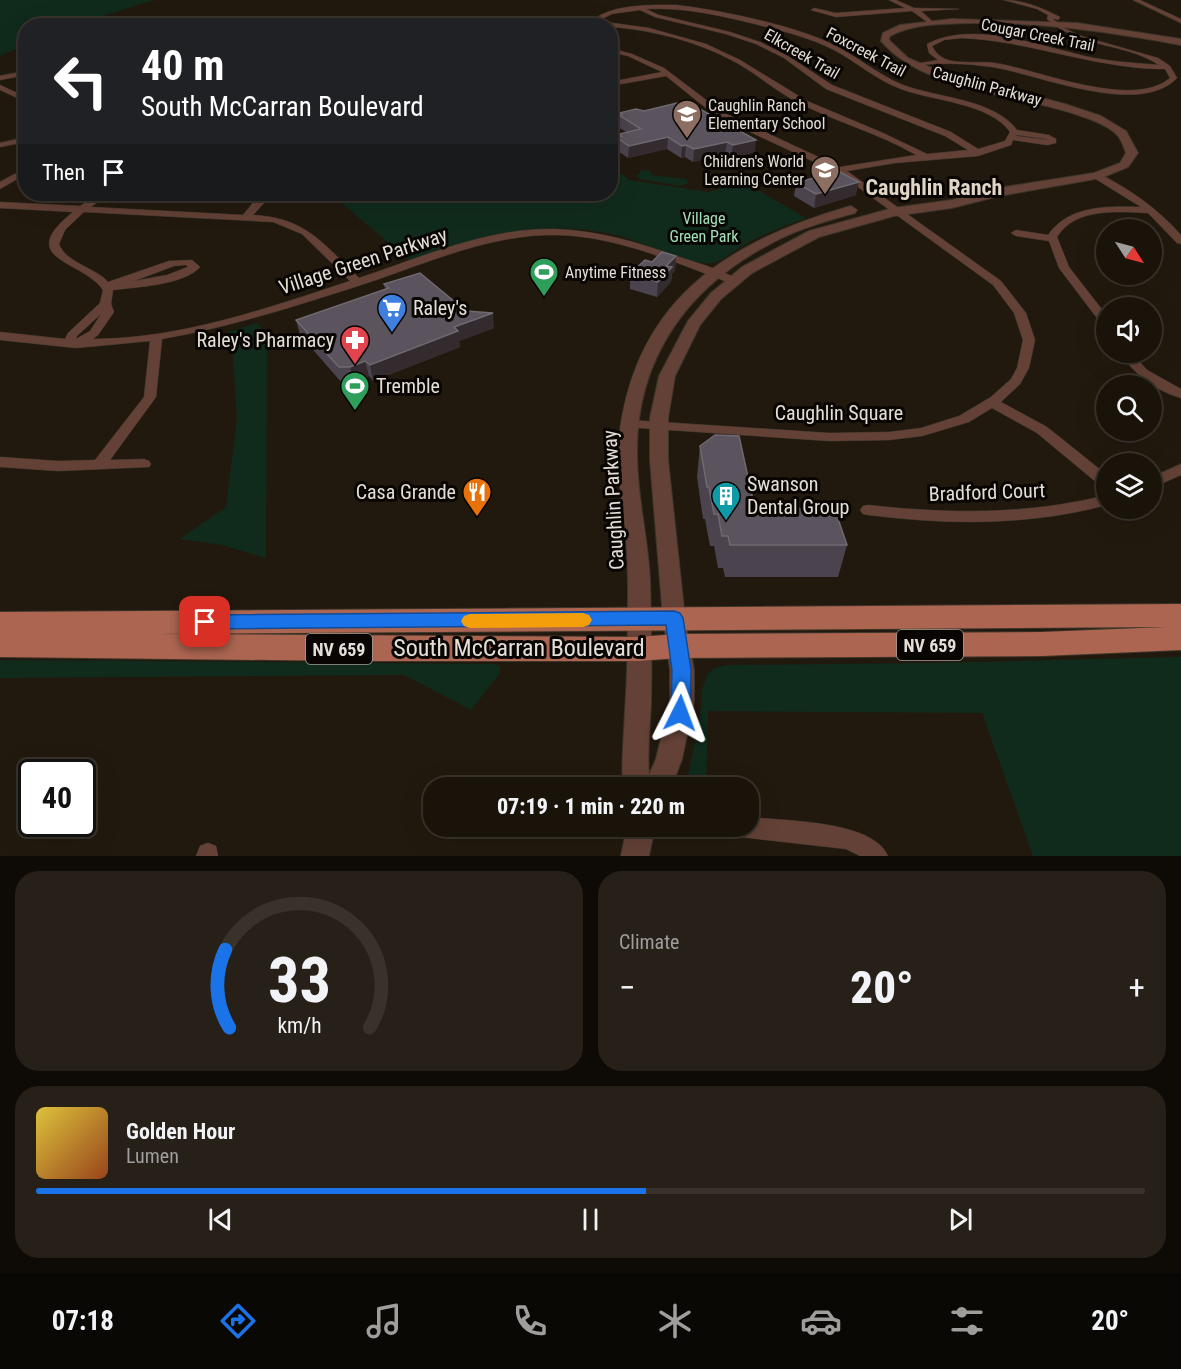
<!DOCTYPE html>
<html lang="en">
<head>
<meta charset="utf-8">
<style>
  body { margin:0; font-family:"Roboto Condensed",sans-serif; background:#272018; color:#f1f3f6; height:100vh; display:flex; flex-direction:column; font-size:22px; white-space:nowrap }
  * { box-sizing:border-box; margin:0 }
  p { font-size:20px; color:#9f9e9c }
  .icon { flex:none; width:33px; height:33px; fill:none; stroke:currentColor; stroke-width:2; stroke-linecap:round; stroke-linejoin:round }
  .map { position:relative; height:856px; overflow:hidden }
  .drawer { display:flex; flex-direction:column; gap:15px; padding:15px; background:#0e0a06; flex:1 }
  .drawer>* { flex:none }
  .guide { position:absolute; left:18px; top:18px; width:600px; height:183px; border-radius:24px; box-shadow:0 6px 24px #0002,0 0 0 2px #38322b; background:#202124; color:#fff; overflow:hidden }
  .needle { width:39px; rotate:126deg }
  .controls { position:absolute; left:1096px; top:219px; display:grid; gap:12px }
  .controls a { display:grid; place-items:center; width:66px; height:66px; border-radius:50%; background:#1a130a; box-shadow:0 6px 24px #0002,0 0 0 2px #38322b; font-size:30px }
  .speed { position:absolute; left:18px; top:759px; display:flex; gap:12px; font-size:30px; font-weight:700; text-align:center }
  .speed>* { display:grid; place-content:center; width:78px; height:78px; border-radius:50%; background:#1a130a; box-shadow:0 6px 24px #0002,0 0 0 2px #38322b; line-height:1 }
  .speed .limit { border:3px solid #111; border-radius:9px; background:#fff; color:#111 }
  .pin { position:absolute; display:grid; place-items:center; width:51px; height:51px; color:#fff; margin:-26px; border-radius:12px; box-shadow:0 3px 9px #0006 }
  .me { position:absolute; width:66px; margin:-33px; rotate:3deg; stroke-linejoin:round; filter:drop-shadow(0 0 4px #0008) }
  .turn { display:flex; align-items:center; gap:21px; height:126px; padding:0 24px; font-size:27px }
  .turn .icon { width:78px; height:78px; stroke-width:2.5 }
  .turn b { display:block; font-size:42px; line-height:51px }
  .then { display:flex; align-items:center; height:57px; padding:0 24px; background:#0003; gap:12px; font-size:22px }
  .big { font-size:45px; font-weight:800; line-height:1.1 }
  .drawer .tile { flex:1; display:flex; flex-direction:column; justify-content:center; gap:9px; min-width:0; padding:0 21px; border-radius:24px; background:#272018 }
  .drawer .dial { align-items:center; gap:0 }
  .dial svg { height:156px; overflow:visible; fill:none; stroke:#38322b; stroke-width:7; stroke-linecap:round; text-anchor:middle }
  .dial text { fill:#f1f3f6; stroke:none }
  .song { display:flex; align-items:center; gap:18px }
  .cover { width:72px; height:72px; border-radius:9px; background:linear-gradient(135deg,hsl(50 70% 55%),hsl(20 70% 35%)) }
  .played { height:6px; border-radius:3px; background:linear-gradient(90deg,#1a73e8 55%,#38322b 55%) }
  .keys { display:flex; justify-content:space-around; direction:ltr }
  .heat { display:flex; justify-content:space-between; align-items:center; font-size:33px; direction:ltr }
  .drawer .tiles { flex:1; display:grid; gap:15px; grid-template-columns:1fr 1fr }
  .tile:last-child { grid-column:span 2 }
  .trip { position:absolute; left:423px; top:777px; width:336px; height:60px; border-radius:24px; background:#1a130a; box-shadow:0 6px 24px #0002,0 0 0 2px #38322b; font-weight:800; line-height:60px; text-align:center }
  .menu { display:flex; height:96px; justify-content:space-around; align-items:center; background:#0a0804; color:#9f9e9c }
  .menu .icon { width:42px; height:42px }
  .menu .active { color:#1a73e8 }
  .menu b { font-size:27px; color:#f1f3f6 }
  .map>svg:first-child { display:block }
  .green { fill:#102b1c }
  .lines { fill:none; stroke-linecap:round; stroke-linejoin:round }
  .minor-casing { stroke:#3d352a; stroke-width:1 }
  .tertiary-casing { stroke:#3d352a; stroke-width:2 }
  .primary-casing { stroke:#3d352a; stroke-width:2 }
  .minor { fill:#634136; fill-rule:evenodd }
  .tertiary { fill:#634136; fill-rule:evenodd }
  .primary { fill:#ab6550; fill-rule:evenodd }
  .wall { fill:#4b434e }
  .shaded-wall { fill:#332b2e }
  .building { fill:#5b535d; stroke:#706970; stroke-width:1.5 }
  .route { fill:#1a73e8; stroke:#114b97; stroke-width:1.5 }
  .slow { fill:#f59e0b }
  .labels { text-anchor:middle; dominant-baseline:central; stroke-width:6; stroke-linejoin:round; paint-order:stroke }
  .far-street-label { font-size:16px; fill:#e4ded6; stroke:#080503 }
  .far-poi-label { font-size:16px; fill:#e4ded6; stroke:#080503; text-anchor:start }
  .far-park-label { font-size:16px; fill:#a1e0b9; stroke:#080503 }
  .shield { fill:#080503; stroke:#a29d97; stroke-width:1.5 }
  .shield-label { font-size:18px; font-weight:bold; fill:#e4ded6 }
  .street-label { font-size:20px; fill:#e4ded6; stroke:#080503 }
  .poi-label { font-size:20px; fill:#e4ded6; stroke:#080503; text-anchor:start }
  .far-district-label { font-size:22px; font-weight:bold; fill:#e1d6c6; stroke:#080503 }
  .near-street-label { font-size:24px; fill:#e4ded6; stroke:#080503 }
</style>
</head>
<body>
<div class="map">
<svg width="1181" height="856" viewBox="0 0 1181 856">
  <rect width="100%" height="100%" fill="#22190e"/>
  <g class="green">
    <polygon points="0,0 154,0 73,25 26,26 25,45 0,56"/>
    <polygon points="642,170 650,171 652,175 686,179 689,183 680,186 640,179 636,176"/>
    <path d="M611 172 624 175 629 180 708 192 744 182 806 218C787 225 766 233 747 243 736 249 723 261 712 263 695 267 640 241 620 236 545 217 479 236 409 260L331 194H610Z"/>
    <polygon points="257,323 267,334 266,558 222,545 180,539 226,507 237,418 232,343 228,332"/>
    <polygon points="1181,657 1181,856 1033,856 982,713 708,711 706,787 690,787 687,780 700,719 702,690 707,675 715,668 728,665 930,663"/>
    <polygon points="0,660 495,664 500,667 500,673 471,710 404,675 0,678"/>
  </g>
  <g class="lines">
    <g class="minor-casing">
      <g id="minor">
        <polygon points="889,0 896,0 914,8 959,9 921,11 932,21 930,24 912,11 836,17 811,10 814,8 836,13 905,8"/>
        <path d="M1004 0C1024 0 1042 8 1060 17L1058 20 1052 18 1064 28 1081 36 1158 58 1170 66 1177 78C1139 118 1038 74 992 67 973 64 952 63 932 64 926 64 921 67 915 66V64L938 60 929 53 927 44C976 19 1043 48 1094 58 1115 62 1137 63 1159 65 1124 42 1081 49 1047 19L1048 15 1037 9ZM962 38C1031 41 1096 69 1165 69L1170 78C1132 110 1039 70 995 63 982 61 955 64 945 59 939 56 935 52 932 46L944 40Z"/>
        <polygon points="1133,0 1140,0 1181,19 1181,23"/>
        <path d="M676 5C720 10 792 25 832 44 857 56 878 75 903 85 938 98 994 99 1017 130L1049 135 1056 139V143L1047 145 1013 140 1011 145 978 156 895 163 847 171 1001 281 1026 313 1035 340 1029 368 1020 384 1001 402 1047 427 1107 475V488L1102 487 1037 433 992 408 969 422 922 436 889 440 829 441 625 427 623 424 625 421 630 420 829 433 889 432 921 428 959 416 991 397 1011 379 1017 368 1023 340 1014 313 993 285 840 174 716 116 666 76 610 86V82L662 72 628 56 610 52V48L632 54 664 68 722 112 840 167 916 155C880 134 840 123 803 105 779 94 760 76 737 63 692 38 637 26 587 26 605 3 650 5 676 5ZM646 9C684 7 718 15 755 24 781 31 809 37 834 50 857 62 876 80 901 89 933 101 990 103 1010 132L1005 141 978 149 951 132 832 85 788 56 760 42 730 32 659 15ZM640 10 655 17 726 34 756 44 784 58 826 89 945 136 968 150 927 154 883 133 807 101 740 60 706 44 649 28 598 21 612 14ZM1017 135 1046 139 1048 140 1016 136Z"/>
        <polygon points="429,17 470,17 503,26 490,26 470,21 427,20"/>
        <polygon points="26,71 26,75 0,80 0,76"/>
        <polygon points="0,85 26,97 26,102 0,90"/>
        <polygon points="26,137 26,142 0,147 0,143"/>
        <polygon points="26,168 26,174 0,189 0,182"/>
        <path d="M1094 174H1100C1131 190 1158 209 1181 235V244L1177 243 1148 213C1117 212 1076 207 1057 237L1069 267 1107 316V327L1103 326 1059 268 1049 241 1016 236 1011 233 1016 230 1048 235C1069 205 1107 206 1141 207L1094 178Z"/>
        <path d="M98 194H108L91 207 243 215 260 194H268L264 203 253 215C307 218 323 244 359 278 422 257 489 227 557 229 598 231 638 242 676 256 692 261 729 272 739 281L738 283H730C674 262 617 236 556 235 494 234 434 260 376 280 306 303 235 326 162 339L156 397 110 460 144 459 149 461 151 464 149 467 58 471 0 467V457L58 461 95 460 144 397 150 341 76 348 0 340V332L65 339 68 333 100 303 103 290C83 260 13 260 73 212L0 208V202L80 206ZM84 212 273 222 302 234 350 281C268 308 180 339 93 339L98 335 114 312 111 304 113 290C137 287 184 285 200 267L192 260 169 261 108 282C95 267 67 264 59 244L65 230ZM186 265 188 267 167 275 134 281 174 266ZM101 314 90 331 76 339 77 336Z"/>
        <path d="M1119 352H1131L1147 370 1181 389V398C1156 391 1134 374 1119 352Z"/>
        <polygon points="1181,464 1181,475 1152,488 1152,477"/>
        <path d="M1107 495V505C1027 526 949 525 868 515L863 514 860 510 863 506 868 505C949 514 1027 515 1107 495Z"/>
        <path d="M748 817C783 821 873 820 888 856H860L846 849 731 836 724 833 721 826H748Z"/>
        <polygon points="208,843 216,846 218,856 196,856 200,846"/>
      </g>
    </g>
    <g class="tertiary-casing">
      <g id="tertiary">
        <path d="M952 19 1077 23 1181 39V45C1111 32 1042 22 971 23 943 24 915 23 890 36L889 40 908 58 941 72 1065 104 1101 116 1126 131 1138 153 1128 167 1101 178 999 196 952 208 894 216 819 237 752 273 721 299 700 325 675 376 668 418V460L685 618 694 670V701L682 759 671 788H623C621 762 624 737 625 711 628 670 628 629 628 588 628 569 627 549 625 529 622 500 616 469 619 439 634 302 724 243 847 207L851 206 857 210 855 213C827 221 797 229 770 244 688 287 636 358 637 454 637 496 648 538 650 580 651 621 652 662 651 703 650 727 647 751 649 775L656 759 670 701V670L663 618 650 460V418L659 376 688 321 711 293 742 267 809 231 893 208 952 200 998 188 1094 173 1120 163 1126 153C1124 148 1122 141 1118 136 1110 126 1090 119 1078 115 1017 94 924 91 881 41L883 33 900 25Z"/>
        <polygon points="627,826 655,826 649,856 621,856"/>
      </g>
    </g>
    <g class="primary-casing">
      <path id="primary" d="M1181 604V650L1042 656 678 658 638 661H355L0 657V612ZM1166 627 1042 632 678 634 638 637 156 634Z"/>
    </g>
    <use href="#minor" class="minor"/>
    <use href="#tertiary" class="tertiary"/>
    <use href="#primary" class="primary"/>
  </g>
  <g class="wall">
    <polygon points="636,109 755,152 731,158 725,154 693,162 685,157 681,158 667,149 628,158 615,149 616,137 619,136 619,134 626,132 618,127 619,115 619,113"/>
    <polygon points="796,183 856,195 814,208 794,196"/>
    <polygon points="676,256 675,270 672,274 671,282 657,297 630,289 630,274 652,262"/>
    <polygon points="384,284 466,311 494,328 459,341 460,347 373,381 369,376 353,382 342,383 300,335 296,320 385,289"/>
    <polygon points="700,446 755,509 832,513 847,545 838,577 725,577 723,568 718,568 714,546 710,546 705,519 703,519 697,477"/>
  </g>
  <g class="shaded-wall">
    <polygon points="668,137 667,149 628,158 629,146"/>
    <polygon points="756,140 755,152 731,158 733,145"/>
    <polygon points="727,142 725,154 693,162 694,149"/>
    <polygon points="686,145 685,157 681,158 682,146"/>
    <polygon points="859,182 856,195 814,208 816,194"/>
    <polygon points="676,256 675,270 672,274 671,282 657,297 658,282 666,266"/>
    <polygon points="493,313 494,328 459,341 460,347 373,381 370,365 454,327"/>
    <polygon points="365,361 369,376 353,382 350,367"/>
  </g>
  <g class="building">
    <polygon points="677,103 685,104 696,110 700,109 756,140 733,145 727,142 694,149 686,145 682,146 668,137 629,146 616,137 622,136 619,134 641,129 619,115 622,114 619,113 636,109 644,111"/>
    <polygon points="838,171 859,182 816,194 796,183"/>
    <polygon points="662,252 676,256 666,266 672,267 658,282 630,274 645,260 652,262"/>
    <polygon points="420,273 466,311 493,313 454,327 458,331 370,365 365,361 350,367 339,367 296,320 389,288 384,284"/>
    <polygon points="715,435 739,436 755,509 830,508 832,513 836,513 847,545 730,545 728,536 722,536 718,514 714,514 709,487 707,487 700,446"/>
  </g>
  <polygon class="route" points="674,611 680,613 683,618 691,670 690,713 687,719 680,721 674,719 671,713 672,670 666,625 205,629 198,627 196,622 198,617 205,615"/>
  <polygon class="slow" points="583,613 589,615 592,620 589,625 583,627 470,628 464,626 461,621 464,616 470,614"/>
  <defs>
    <g id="school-pin" transform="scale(1.5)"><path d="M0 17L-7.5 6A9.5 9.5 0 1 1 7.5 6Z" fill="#8d6e63" stroke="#080503"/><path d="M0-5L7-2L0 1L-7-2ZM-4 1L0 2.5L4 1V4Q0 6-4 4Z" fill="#fff"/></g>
    <g id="stadium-pin" transform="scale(1.5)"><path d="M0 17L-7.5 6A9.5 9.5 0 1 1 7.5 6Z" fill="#2e9e5b" stroke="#080503"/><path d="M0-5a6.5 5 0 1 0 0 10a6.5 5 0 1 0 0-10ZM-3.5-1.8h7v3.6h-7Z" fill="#fff"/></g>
    <g id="supermarket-pin" transform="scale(1.5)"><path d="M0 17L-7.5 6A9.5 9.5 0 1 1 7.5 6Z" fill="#3f7fe0" stroke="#080503"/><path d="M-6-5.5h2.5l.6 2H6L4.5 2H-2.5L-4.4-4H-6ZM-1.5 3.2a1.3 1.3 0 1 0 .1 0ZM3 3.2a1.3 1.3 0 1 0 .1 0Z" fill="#fff"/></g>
    <g id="pharmacy-pin" transform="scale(1.5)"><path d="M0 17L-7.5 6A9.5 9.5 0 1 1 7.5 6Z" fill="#e0444e" stroke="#080503"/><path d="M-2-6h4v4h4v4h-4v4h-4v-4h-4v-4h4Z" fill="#fff"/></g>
    <g id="restaurant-pin" transform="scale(1.5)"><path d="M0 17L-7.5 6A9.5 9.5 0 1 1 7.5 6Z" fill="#e8710a" stroke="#080503"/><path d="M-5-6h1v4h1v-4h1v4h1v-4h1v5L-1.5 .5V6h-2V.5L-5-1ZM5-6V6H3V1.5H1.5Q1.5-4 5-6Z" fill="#fff"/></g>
    <g id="building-pin" transform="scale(1.5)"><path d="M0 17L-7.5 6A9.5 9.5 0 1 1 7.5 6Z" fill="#0f9aa8" stroke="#080503"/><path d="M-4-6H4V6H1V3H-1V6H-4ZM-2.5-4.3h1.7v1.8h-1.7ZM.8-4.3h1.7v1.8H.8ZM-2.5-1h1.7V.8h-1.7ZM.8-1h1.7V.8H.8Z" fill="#fff"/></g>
  </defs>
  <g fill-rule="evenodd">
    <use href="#school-pin" x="687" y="114"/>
    <use href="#school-pin" x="825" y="170"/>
    <use href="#stadium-pin" x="544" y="272"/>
    <use href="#supermarket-pin" x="392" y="308"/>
    <use href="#pharmacy-pin" x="355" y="340"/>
    <use href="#stadium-pin" x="355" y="386"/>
    <use href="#restaurant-pin" x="477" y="492"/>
    <use href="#building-pin" x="726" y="496"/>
  </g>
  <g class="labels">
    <g class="far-street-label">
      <text transform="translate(1038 35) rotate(11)">Cougar Creek Trail</text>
      <text transform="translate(866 52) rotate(28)">Foxcreek Trail</text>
      <text transform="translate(802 54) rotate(30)">Elkcreek Trail</text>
      <text transform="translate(987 86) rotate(15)">Caughlin Parkway</text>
    </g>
    <g class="far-poi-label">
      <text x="708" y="105">Caughlin Ranch<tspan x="708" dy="18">Elementary School</tspan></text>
      <text x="804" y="161" text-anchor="end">Children's World<tspan x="804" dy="18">Learning Center</tspan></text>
      <text x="565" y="272">Anytime Fitness</text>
    </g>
    <g class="far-park-label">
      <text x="704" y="218">Village<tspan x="704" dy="18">Green Park</tspan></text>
    </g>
    <g class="shield">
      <rect x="897" y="630" width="66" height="30" rx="4.5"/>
      <rect x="306" y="634" width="66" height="30" rx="4.5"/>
    </g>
    <g class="shield-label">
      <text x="930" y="645">NV 659</text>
      <text x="339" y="649">NV 659</text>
    </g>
    <g class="street-label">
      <text transform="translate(363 261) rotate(-18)">Village Green Parkway</text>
      <text x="839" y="413">Caughlin Square</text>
      <text transform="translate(987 492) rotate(-2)">Bradford Court</text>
      <text transform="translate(613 500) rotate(-93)">Caughlin Parkway</text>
    </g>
    <g class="poi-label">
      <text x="413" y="308">Raley's</text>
      <text x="334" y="340" text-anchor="end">Raley's Pharmacy</text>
      <text x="376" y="386">Tremble</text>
      <text x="747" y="484">Swanson<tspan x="747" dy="23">Dental Group</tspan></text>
      <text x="456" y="492" text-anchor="end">Casa Grande</text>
    </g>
    <g class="far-district-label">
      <text x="934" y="187">Caughlin Ranch</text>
    </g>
    <g class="near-street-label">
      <text x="519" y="648">South McCarran Boulevard</text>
    </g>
  </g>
</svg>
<div class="controls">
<a><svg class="needle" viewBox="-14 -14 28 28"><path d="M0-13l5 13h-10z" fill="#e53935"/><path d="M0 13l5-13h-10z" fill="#9f9e9c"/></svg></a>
<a><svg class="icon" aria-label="sound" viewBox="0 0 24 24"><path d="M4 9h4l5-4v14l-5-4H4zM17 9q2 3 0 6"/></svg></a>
<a><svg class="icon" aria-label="search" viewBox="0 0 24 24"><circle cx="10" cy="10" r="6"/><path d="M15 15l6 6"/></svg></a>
<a><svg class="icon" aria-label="layers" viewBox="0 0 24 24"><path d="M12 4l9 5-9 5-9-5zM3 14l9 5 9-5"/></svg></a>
</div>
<div class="speed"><div class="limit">40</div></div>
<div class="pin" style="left:205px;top:622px;background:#d93025"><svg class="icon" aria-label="arrive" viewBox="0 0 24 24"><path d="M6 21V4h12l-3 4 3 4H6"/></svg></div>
<svg class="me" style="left:680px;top:713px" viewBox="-20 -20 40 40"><path d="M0-17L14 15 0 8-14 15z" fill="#1a73e8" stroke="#fff" stroke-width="4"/></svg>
<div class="trip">07:19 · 1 min · 220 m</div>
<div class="guide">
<div class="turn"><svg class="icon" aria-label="left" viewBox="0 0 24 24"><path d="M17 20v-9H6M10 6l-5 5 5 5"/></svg><div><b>40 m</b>South McCarran Boulevard</div></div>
<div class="then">Then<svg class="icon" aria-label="arrive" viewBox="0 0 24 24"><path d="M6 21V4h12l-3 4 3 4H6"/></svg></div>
</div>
</div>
<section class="drawer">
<div class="tiles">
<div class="tile dial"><svg viewBox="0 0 100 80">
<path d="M14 69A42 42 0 1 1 86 69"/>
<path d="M14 69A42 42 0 0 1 12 29" stroke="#1a73e8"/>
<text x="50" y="56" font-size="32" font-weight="700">33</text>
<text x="50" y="72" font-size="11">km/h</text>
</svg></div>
<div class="tile"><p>Climate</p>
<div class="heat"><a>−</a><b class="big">20°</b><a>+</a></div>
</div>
<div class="tile">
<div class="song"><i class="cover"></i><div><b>Golden Hour</b><p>Lumen</p></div></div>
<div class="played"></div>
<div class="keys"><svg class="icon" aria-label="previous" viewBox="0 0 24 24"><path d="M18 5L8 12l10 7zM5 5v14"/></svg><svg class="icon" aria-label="pause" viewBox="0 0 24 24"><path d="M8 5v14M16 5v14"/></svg><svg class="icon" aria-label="next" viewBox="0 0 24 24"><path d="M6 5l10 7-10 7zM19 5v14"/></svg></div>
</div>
</div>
</section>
<nav class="menu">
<b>07:18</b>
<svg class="icon active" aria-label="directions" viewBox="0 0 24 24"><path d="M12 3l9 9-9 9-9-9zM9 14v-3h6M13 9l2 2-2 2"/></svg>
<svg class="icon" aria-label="music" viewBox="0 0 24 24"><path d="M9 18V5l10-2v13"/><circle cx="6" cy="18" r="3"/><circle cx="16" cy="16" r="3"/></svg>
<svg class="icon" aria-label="phone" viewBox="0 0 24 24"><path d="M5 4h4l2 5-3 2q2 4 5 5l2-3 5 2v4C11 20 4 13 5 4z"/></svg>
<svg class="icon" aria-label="climate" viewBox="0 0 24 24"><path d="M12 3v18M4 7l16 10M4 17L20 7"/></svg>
<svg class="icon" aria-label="car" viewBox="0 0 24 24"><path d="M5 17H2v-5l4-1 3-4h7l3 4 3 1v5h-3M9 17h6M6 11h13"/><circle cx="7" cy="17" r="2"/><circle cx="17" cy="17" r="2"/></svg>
<svg class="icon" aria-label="filters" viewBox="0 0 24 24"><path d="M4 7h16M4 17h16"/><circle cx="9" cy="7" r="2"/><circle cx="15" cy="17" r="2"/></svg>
<b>20°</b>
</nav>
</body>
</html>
